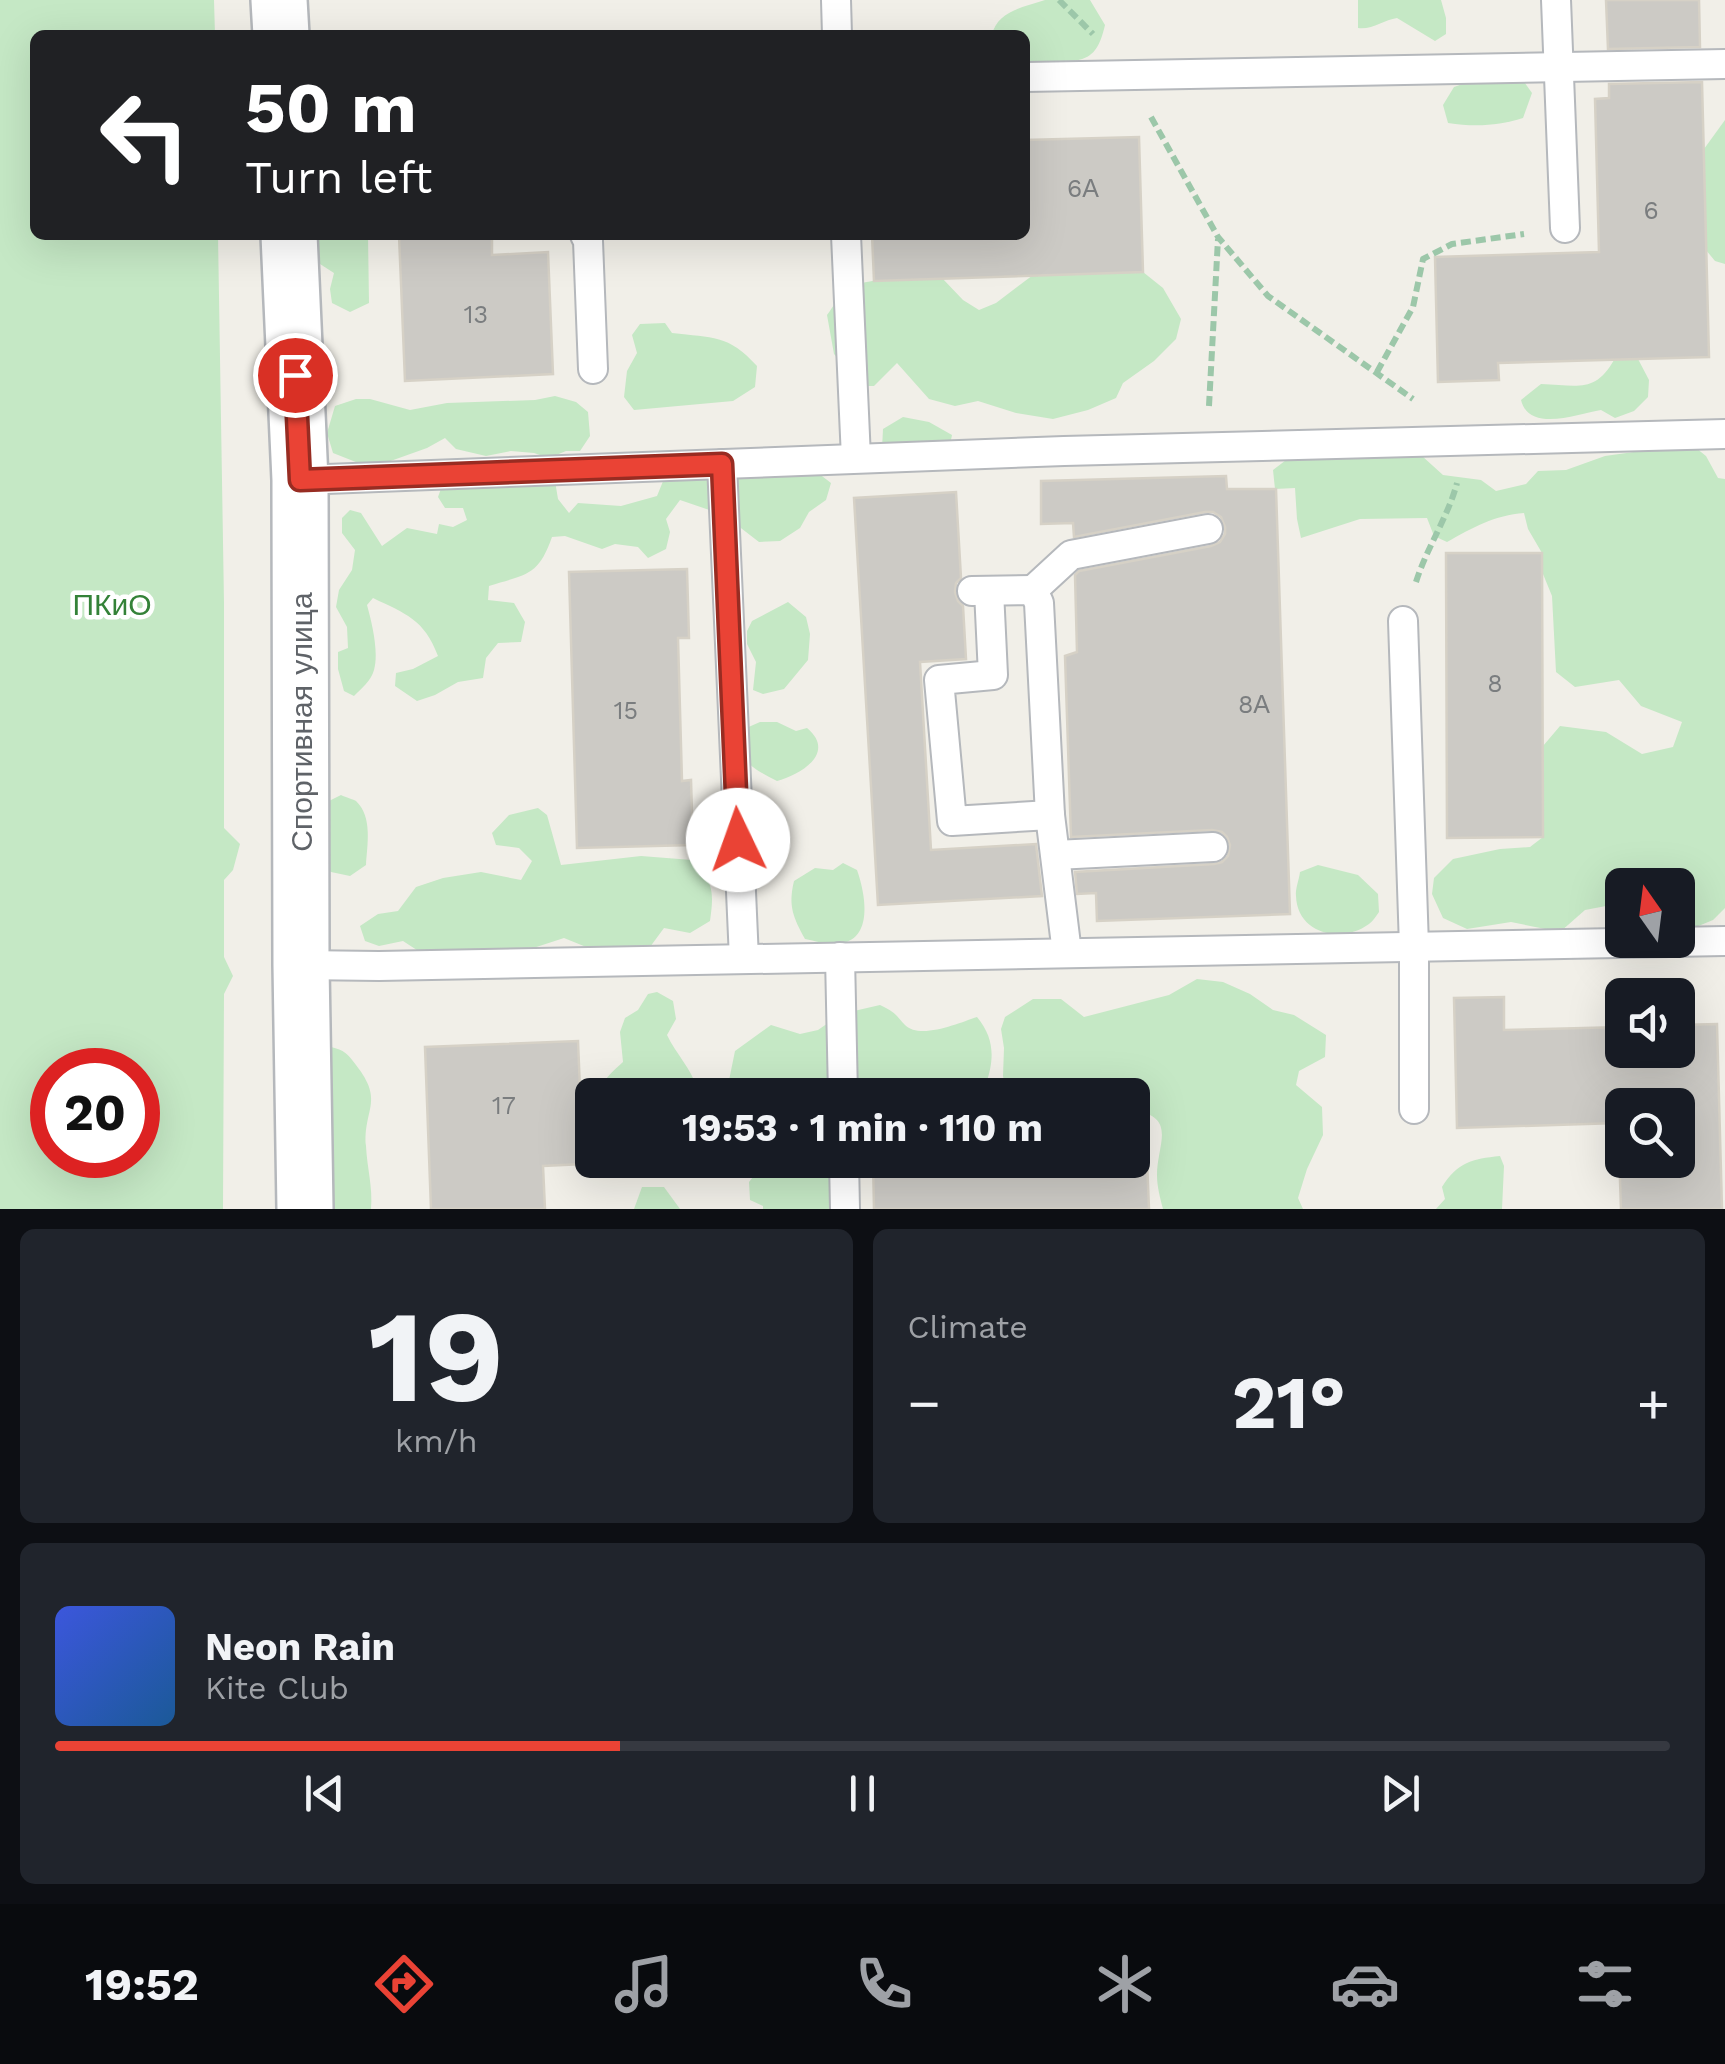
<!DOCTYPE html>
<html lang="en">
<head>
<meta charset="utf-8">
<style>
  body { margin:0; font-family:"Work Sans",sans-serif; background:#20242c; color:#f1f3f6; height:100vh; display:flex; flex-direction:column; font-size:38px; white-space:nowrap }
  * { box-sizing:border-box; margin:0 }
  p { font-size:32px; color:#9ea1a6 }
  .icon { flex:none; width:55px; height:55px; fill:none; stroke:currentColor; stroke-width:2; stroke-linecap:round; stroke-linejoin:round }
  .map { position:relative; height:1209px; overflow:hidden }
  .side { display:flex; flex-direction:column; gap:20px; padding:20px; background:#0d0f14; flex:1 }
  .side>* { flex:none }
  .banner { position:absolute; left:30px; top:30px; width:1000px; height:210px; border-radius:15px; box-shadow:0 10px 40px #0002; background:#202124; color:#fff; overflow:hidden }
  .needle { width:65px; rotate:346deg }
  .tools { position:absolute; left:1605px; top:868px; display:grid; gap:20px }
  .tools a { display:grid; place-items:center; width:90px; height:90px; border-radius:15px; background:#171b24; box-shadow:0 10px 40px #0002; font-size:50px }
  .speed { position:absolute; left:30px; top:1048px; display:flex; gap:20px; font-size:50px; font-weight:700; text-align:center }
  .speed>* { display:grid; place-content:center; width:130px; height:130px; border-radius:50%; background:#171b24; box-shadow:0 10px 40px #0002; line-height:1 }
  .speed .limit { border:15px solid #d22; background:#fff; color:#111 }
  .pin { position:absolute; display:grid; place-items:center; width:85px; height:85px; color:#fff; margin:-42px; border:5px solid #fff; border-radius:50%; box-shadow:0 2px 10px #0007 }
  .me { position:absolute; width:110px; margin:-55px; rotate:357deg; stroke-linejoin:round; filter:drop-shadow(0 0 8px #0008) }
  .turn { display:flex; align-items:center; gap:35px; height:210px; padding:0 50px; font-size:45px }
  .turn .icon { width:130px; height:130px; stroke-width:2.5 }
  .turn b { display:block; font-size:70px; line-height:85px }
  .big { font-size:75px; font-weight:700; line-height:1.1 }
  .side .tile { flex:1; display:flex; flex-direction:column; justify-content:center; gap:15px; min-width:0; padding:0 35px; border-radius:15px; background:#20242c }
  .side .dial { align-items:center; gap:0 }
  .dial b { font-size:130px; line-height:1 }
  .song { display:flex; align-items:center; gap:30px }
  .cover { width:120px; height:120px; border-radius:15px; background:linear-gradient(135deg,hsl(230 70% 55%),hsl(210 70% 35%)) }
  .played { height:10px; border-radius:5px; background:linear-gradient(90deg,#ea4335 35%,#363941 35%) }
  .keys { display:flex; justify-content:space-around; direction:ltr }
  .heat { display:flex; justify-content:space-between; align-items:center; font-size:55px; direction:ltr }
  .side .tiles { flex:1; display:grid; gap:20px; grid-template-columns:1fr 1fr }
  .tile:last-child { grid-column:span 2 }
  .trip { position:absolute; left:575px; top:1078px; width:575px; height:100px; border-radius:15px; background:#171b24; box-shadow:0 10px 40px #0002; font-weight:700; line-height:100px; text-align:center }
  .menu { display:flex; height:160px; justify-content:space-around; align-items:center; background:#090b0e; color:#9ea1a6 }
  .menu .icon { width:70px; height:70px }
  .menu .selected { color:#ea4335 }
  .menu b { font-size:45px; color:#f1f3f6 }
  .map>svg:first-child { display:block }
  .green { fill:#c5e8c5; fill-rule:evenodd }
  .building { fill:#cccac5; stroke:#d6d1c6; stroke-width:2.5; fill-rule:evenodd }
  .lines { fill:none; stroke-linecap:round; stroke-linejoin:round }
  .lane-casing { stroke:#b5b8bc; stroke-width:32 }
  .street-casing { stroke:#b5b8bc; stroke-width:60 }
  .path { stroke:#9cc7a9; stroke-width:6; stroke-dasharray:10 5; stroke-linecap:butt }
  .lane { stroke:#fff; stroke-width:28 }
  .street { stroke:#fff; stroke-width:55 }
  .route-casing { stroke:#982c22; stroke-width:25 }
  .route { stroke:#ea4335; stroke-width:18 }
  .labels { text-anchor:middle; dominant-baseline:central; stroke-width:9; stroke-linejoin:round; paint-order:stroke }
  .number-label { font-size:25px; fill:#7a7d7f }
  .park-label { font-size:30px; fill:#348238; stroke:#fff }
  .street-label { font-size:30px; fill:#5f6368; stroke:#fff }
</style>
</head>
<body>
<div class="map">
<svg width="1725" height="1209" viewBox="0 0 1725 1209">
  <rect width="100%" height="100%" fill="#f1efe8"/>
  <g class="green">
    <path d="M0 0H214L215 35H35V235H218L224 603V828L240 844 233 870 224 880V957L233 976 224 994 223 1209H0ZM52 1070H138V1155H52Z"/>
    <path d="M1045 0H1090L1105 25C1095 69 1079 55 1046 69 1039 72 1032 78 1025 82V35H992C997 11 1024 7 1045 0Z"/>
    <path d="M1358 0H1441L1446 18V34L1435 41 1397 18C1384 20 1372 30 1358 28Z"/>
    <path d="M1517 72 1532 93 1523 118C1498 126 1474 127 1448 123L1443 105 1454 87 1488 75Z"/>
    <polygon points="1725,120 1725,264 1715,261 1706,250 1704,149"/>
    <polygon points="316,235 368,235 369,303 350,312 332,303 330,289 334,273 320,264 311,250"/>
    <path d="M1143 272 1163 288 1181 319 1176 339 1154 361 1123 383 1116 398 1088 410 1053 419 1016 413 978 401 955 406 929 399 897 363 874 386H862L834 354 827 315C833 307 839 296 847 290 867 275 917 279 942 278L963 300 979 310 996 303 1033 275Z"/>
    <path d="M665 323 672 333C713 338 728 334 757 366L755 387 733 401 634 410 624 397 627 371 637 353 632 335 640 324Z"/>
    <path d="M1638 359 1649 380 1648 397 1634 411 1615 418 1601 410C1578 414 1529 433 1521 400L1541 384C1576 385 1595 394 1614 360Z"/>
    <polygon points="555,396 576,402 588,412 590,436 580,451 566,451 549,458 534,453 511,451 486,456 456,449 445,438 427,448 371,468 333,453 327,433 335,406 356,399 370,399 410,410 447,403 535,400"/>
    <polygon points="903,417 929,422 952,435 948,455 882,449 883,429"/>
    <path d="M1391 442 1422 456 1443 475 1481 480 1496 491 1526 484 1538 471 1566 470 1605 456 1691 444 1706 456 1718 478 1725 479V908L1713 920 1696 927 1678 921V885H1622V917L1606 906 1585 910 1560 932 1511 922 1467 929 1443 918 1432 894 1434 878 1453 859 1500 849 1530 847 1543 837V746L1560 726 1606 732 1642 754 1673 747 1682 722 1641 706 1619 680 1575 687 1556 672 1552 596 1543 574 1542 553 1528 529 1524 513C1495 515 1472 528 1447 542L1434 536 1427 518 1360 519 1301 538 1297 519 1295 488 1275 489 1273 470 1290 457Z"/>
    <path d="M818 473 831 483 826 500 809 512 800 528 780 541 759 542 724 515 680 500 666 519 670 532 666 549 648 558 638 547 615 544 602 549 565 536 552 537C538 577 526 574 489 586L488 600 514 603 525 622 521 642 498 643 486 658 483 678 458 682 435 695 417 701 395 686 396 673 413 669 438 656C424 619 406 614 373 598L367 605C372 623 379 652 374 670 371 681 361 689 354 696L344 691 338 669V652L348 648 347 627 336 607 339 590 352 570 355 550 342 533V518L350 510 361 513 382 546 407 528 437 534 439 524 453 527 467 520 463 508H445L438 497 443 483 555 481 558 499 569 513 578 503 621 506 657 496 666 474Z"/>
    <polygon points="788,602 806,617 810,634 808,660 784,689 763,694 753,690 756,662 747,644 747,631 752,621"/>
    <path d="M760 722H777L796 731 807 728C837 753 800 775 777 781 745 764 745 766 744 729Z"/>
    <path d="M341 795C342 796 355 800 356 801 373 817 367 846 366 865L350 876 331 872 318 859 325 803Z"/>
    <path d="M538 808 547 815 561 865 641 856 692 860C714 882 714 892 710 921L690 933 664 928 650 947 630 952 596 951 564 938 518 953 423 954 403 941 379 946 365 941 360 926 378 914 398 911 416 887 443 878 481 872 521 880 532 861 519 848 496 845 492 833 509 815Z"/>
    <path d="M843 863 857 870C865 893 875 940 838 944 827 945 816 941 805 939 793 917 788 906 794 881L815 868 833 870Z"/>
    <path d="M1318 865 1358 875 1378 894 1379 912C1376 916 1373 921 1369 924 1342 944 1297 934 1296 896 1295 889 1299 880 1300 872Z"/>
    <path d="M1197 979 1223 982 1250 994 1273 1010 1294 1015 1326 1035 1325 1057 1299 1071 1296 1085 1322 1107 1323 1135 1307 1169 1298 1198 1303 1209H1163C1160 1198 1157 1186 1157 1175 1157 1144 1178 1117 1133 1110L1132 1095 1007 1094 1003 1076 1004 1048 1001 1029 1005 1017 1033 999H1061L1084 1017 1169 995Z"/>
    <path d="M657 992 673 1001 676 1019 667 1035C676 1054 691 1068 697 1088L684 1095H598C601 1081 613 1071 623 1062L620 1032 625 1018 638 1010 648 994Z"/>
    <path d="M880 1005C896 1013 894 1013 905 1025 920 1040 959 1023 977 1017 996 1040 994 1061 985 1087L967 1095H726L735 1051 771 1025 800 1034 818 1030 841 1014Z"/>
    <path d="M331 1047C344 1050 348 1054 356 1065 385 1102 363 1109 366 1146 367 1168 373 1187 371 1209H312L321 1059Z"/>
    <path d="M1500 1156 1504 1166 1502 1209H1436L1445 1199 1442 1187C1458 1162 1472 1159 1500 1156Z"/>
    <polygon points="753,1160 844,1160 835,1209 763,1209 763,1206 750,1200 749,1182 757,1172"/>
    <polygon points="642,1187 664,1187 680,1209 634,1209"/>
  </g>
  <g class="building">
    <polygon points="1606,0 1699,0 1700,47 1608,49"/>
    <polygon points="1702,82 1709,357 1498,363 1499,380 1438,382 1435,257 1599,252 1595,99 1609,98 1609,84"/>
    <polygon points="1139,137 1143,272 874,281 872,235 1025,235 1025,140"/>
    <polygon points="399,235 492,235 492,255 548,252 553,374 405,381"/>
    <polygon points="1226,476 1227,489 1276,489 1290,914 1097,921 1096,893 1077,894 1075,872 1214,864 1222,862 1228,856 1230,845 1227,837 1222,832 1212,830 1071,837 1065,656 1077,652 1075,575 1079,571 1211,546 1220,542 1225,534 1225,527 1221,517 1213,512 1205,512 1074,537 1073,523 1041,524 1041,481"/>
    <polygon points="956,492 961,578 956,583 955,592 958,601 963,606 966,659 920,662 931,850 1036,844 1042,896 878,905 854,498"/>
    <polygon points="1446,553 1542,553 1543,837 1447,838"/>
    <polygon points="687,569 689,638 678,638 682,781 691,780 693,845 577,848 569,572"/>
    <path d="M1504 997V1030L1622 1027V1050H1678V1025L1717 1024 1722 1209H1621L1618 1123 1457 1128 1454 998ZM1622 1105H1678V1160H1622Z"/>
    <polygon points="578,1041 583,1164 543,1166 545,1209 431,1209 425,1047"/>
    <polygon points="873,1160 1147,1160 1149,1209 874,1209"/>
  </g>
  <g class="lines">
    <g class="lane-casing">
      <g id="lane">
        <polyline points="836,0 837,35"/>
        <polyline points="1556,0 1565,228"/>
        <polyline points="1025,77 1725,64"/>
        <polyline points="585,235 588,241 593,369"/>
        <polyline points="846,235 856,458"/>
        <polyline points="722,464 744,959"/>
        <polyline points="300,480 1064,451 1725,434"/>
        <polyline points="1033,590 1071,555 1208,529"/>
        <polyline points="972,591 1033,590 1039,603 1050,815 1067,953"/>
        <polyline points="989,591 993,675 939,680 952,821 1050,815"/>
        <polyline points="1403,621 1414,946 1414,1109"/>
        <polyline points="1056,855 1213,847"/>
        <polyline points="840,957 843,1095"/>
        <polyline points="301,965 379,966 1725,941"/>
        <polyline points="844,1160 845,1209"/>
      </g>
    </g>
    <g class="street-casing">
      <g id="street">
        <polyline points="279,0 281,35"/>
        <polyline points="289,235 300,480 301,965 305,1209"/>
      </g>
    </g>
    <g class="path">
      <polyline points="1059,0 1093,34"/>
      <polyline points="1151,117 1218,237 1268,296 1413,399"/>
      <polyline points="1377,372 1413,307 1423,259 1452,244 1524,234"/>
      <polyline points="1209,406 1218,239"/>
      <path d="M1416 582C1427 547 1448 517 1457 483"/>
    </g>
    <use href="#lane" class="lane"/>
    <use href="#street" class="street"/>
  </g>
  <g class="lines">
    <g class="route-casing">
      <polyline id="route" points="295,375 300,480 722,464 738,840"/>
    </g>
    <use href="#route" class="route"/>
  </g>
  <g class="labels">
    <g class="number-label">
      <text x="1083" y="188">6А</text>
      <text x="1651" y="210">6</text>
      <text x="476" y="314">13</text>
      <text x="1495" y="683">8</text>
      <text x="1254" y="704">8А</text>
      <text x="626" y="710">15</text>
      <text x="504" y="1105">17</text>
    </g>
    <g class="park-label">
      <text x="112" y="604">ПКиО</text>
    </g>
    <g class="street-label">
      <text transform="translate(301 722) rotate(-90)">Спортивная улица</text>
    </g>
  </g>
</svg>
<div class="tools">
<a><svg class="needle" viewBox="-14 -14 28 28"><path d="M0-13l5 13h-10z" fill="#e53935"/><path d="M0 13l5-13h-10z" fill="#9ea1a6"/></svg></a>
<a><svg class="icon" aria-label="sound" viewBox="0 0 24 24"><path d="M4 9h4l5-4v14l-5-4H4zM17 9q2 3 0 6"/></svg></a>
<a><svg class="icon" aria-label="search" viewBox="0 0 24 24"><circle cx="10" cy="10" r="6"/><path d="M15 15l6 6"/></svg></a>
</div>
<div class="speed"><div class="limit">20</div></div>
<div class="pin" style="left:295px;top:375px;background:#d93025"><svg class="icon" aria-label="arrive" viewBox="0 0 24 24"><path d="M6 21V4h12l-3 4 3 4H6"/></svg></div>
<svg class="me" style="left:738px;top:840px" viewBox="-20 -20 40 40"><circle r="19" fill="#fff"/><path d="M0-13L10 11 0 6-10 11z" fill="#ea4335"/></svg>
<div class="trip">19:53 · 1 min · 110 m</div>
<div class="banner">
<div class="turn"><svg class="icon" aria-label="left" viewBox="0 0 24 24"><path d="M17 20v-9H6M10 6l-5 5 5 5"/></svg><div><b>50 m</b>Turn left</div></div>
</div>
</div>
<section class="side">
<div class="tiles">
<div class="tile dial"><b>19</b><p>km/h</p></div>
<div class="tile"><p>Climate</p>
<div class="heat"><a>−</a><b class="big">21°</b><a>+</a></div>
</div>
<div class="tile">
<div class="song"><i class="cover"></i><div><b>Neon Rain</b><p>Kite Club</p></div></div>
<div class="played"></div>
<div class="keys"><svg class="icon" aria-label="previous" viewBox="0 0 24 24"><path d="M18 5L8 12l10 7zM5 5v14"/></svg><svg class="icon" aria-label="pause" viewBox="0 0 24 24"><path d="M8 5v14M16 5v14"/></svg><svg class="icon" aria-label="next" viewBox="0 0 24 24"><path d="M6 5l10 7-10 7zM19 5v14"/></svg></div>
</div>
</div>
</section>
<nav class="menu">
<b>19:52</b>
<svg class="icon selected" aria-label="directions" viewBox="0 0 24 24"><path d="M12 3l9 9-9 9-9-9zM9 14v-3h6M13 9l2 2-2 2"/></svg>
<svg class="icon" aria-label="music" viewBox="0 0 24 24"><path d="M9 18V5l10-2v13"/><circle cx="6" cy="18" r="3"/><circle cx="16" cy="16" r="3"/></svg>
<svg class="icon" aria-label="phone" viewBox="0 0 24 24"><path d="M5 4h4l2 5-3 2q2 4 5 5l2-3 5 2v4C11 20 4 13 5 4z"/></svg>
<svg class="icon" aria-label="climate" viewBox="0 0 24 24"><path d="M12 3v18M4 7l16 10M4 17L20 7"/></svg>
<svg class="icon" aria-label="car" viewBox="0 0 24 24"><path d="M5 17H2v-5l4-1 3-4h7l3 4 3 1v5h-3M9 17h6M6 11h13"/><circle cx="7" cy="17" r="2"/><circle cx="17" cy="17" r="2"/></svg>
<svg class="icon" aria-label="filters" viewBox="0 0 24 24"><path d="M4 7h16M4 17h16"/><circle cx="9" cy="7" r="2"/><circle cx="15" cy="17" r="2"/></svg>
</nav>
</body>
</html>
